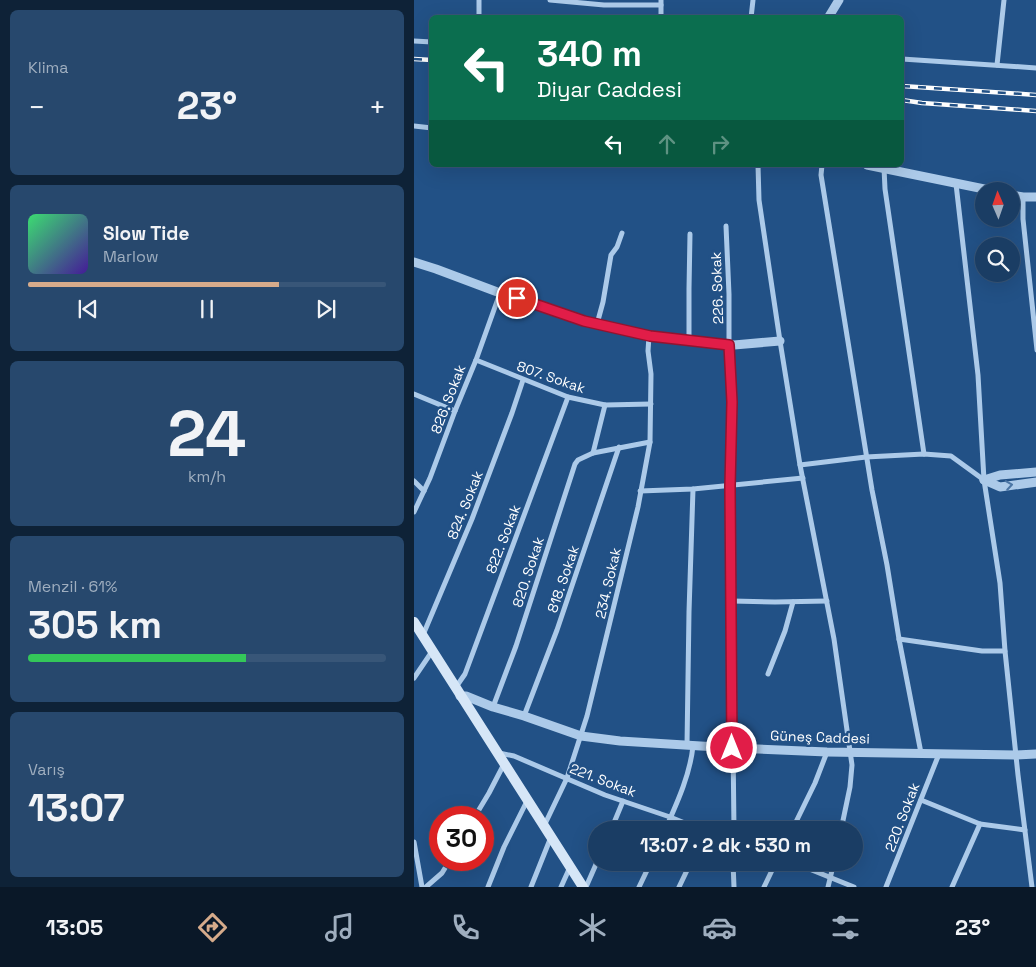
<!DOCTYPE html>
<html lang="tr">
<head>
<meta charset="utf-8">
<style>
  body { margin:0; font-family:"Space Grotesk",sans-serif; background:#27486d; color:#f1f3f6; height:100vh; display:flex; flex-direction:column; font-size:19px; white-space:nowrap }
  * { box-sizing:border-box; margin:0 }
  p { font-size:16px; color:#9faebf }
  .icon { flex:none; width:28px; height:28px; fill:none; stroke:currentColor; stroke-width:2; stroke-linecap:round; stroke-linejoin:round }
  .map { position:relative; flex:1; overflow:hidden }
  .side { display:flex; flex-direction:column; gap:10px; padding:10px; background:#0e2237; width:414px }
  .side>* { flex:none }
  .top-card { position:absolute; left:15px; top:15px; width:475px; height:152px; border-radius:8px; box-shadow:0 5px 20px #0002,0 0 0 1px #385678; background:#0b6e4f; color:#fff; overflow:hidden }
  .needle { width:32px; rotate:358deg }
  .tools { position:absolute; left:561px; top:182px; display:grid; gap:10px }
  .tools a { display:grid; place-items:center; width:45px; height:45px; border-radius:50%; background:#1a3d64; box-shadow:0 5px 20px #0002,0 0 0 1px #385678; font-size:25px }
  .speed { position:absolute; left:15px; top:806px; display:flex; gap:10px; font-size:25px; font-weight:700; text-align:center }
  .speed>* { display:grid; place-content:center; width:65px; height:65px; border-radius:50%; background:#1a3d64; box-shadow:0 5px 20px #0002,0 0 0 1px #385678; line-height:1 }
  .speed .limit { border:8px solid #d22; background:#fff; color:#111 }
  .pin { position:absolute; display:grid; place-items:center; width:42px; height:42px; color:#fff; margin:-21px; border:2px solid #fff; border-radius:50%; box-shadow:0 1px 5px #0007 }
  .me { position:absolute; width:55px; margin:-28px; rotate:0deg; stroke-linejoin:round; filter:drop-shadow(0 0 4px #0008) }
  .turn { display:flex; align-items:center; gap:18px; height:105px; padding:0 25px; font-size:22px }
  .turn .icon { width:65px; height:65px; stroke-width:2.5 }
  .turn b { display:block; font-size:35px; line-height:42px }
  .lanes { display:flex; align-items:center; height:48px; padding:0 25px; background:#0003; justify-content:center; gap:25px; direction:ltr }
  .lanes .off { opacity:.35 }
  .big { font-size:38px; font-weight:700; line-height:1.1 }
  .side .widget { flex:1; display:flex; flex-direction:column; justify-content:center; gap:8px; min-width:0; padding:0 18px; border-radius:8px; background:#27486d }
  .side .dial { align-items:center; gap:0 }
  .dial b { font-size:65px; line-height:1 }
  .song { display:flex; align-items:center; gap:15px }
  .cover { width:60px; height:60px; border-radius:8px; background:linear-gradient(135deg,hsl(140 70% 55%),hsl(260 70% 35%)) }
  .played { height:5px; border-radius:2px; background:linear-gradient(90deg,#d6ab8b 70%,#385678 70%) }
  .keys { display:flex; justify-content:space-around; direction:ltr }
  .heat { display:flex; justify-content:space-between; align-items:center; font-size:28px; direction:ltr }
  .charge { height:8px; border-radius:4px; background:linear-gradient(90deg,#34c759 61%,#385678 0) }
  .trip { position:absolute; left:174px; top:821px; width:275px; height:50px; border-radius:25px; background:#1a3d64; box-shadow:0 5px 20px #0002,0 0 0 1px #385678; font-weight:700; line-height:50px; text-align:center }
  .tab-bar { display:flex; height:80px; justify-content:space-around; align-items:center; background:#0a1828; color:#9faebf }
  .tab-bar .icon { width:35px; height:35px }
  .tab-bar .selected { color:#d6ab8b }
  .tab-bar b { font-size:22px; color:#f1f3f6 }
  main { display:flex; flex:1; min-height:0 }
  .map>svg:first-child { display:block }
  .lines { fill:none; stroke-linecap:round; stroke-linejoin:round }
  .minor { stroke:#accae9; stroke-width:5 }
  .tertiary { stroke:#accae9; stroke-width:9 }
  .secondary { stroke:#d6e6f7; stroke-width:10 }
  .rail-casing { stroke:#fff; stroke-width:4.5 }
  .rail { stroke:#225186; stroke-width:2.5; stroke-dasharray:8; stroke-linecap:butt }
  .oneway { stroke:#4b75a4 }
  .route-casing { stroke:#92132f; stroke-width:12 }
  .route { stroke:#e11d48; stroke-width:9 }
  .labels { text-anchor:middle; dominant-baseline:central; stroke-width:5; stroke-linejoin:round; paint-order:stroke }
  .street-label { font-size:14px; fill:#fff; stroke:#225186 }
</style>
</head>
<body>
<main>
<section class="side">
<div class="widget"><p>Klima</p>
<div class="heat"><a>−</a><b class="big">23°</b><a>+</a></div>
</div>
<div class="widget">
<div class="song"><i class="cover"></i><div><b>Slow Tide</b><p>Marlow</p></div></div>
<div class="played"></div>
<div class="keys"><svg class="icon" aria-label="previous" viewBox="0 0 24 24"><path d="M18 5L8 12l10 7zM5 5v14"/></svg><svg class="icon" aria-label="pause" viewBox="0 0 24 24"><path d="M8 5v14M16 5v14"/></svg><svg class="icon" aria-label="next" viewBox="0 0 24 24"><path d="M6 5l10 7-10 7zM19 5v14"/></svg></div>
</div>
<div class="widget dial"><b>24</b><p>km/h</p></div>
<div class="widget"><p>Menzil · 61%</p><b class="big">305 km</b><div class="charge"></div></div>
<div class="widget"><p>Varış</p><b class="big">13:07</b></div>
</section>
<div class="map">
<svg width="623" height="887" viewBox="0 0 623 887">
  <rect width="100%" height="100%" fill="#225186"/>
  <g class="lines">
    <g class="minor">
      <polyline points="65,0 65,18"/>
      <polyline points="136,0 190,5 247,5"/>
      <polyline points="247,18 247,0"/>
      <polyline points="337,18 339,0"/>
      <polyline points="0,41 18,42"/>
      <polyline points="488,59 623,68"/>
      <polyline points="583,65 590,0"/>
      <polyline points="0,126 18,128"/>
      <polyline points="344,165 345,200 366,341 386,465 420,639 438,765 436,787 427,830"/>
      <polyline points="408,165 407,175 458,490 473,565 485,639 507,753"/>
      <polyline points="470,168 471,189 510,454"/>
      <polyline points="542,184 564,375 570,480 586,583 591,651 604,775 618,887"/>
      <polyline points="609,197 609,219 623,350"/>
      <polyline points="312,226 315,294 315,345 318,402 316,485 320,830"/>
      <polyline points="183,324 189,302 197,255 203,247 208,233"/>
      <polyline points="275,341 275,289 276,234"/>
      <polyline points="62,360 154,397 191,405 237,404"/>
      <polyline points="0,394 41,411"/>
      <polyline points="179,453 236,442"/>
      <polyline points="386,465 452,457 510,454 537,456 570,480"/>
      <polyline points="0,481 10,491"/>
      <polyline points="226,491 279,489 389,478"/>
      <polyline points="0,512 16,478 41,411 62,360 86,293"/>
      <polyline points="318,601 361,602 413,601"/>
      <polyline points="9,635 58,519 98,413 109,380"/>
      <polyline points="485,639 568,651 591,651"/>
      <polyline points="354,674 371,631 379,602"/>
      <polyline points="0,678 19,650"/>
      <polyline points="42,687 51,674 154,397"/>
      <polyline points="79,707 102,646 161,464 164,460 179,453 191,405"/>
      <polyline points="110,716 143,630 205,447"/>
      <polyline points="273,745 275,612 279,489"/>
      <polyline points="85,753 100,756 191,795 256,817 288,830"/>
      <polyline points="507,800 566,824 611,830"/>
      <polyline points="60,818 75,793 90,764"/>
      <polyline points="130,826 153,778 173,716 224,507 236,442 237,374 234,351 235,336"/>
      <polyline points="197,830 209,801"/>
      <path d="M251 830C263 803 276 775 279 746"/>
      <polyline points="378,830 401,783 413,752"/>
      <polyline points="0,842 8,887"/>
      <polyline points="319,862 320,887"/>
      <polyline points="378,862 440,887"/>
      <polyline points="12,887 28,873 36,860"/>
      <polyline points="74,887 90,847 113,801"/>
      <polyline points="117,887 137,837"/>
      <polyline points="147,887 156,867"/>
      <polyline points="172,887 183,862"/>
      <polyline points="225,887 237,862"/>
      <polyline points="265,887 277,862"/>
      <polyline points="350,887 362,862"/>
      <polyline points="414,887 420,862"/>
      <polyline points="472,887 525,754"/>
      <polyline points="538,887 566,824"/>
    </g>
    <g class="tertiary">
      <polyline points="414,18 425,0"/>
      <polyline points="453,165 580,191"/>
      <polyline points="598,195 609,197 623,197"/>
      <polyline points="0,262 22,269 86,293 170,321 235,336 320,345 366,341"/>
      <polyline points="570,480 586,487 623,482"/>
      <polyline points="570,480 586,475 623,472"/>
      <polyline points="46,696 52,696 79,707 110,716 167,736 206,741 319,748 413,752 602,755 623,754"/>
    </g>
    <polyline class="secondary" points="0,622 169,887"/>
    <g class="rail-casing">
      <g id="rail">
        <polyline points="0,59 18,60"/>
        <polyline points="488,86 623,95"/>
        <polyline points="488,100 508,103 623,111"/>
      </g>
    </g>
    <use href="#rail" class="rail"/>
  </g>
  <defs><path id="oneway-chevron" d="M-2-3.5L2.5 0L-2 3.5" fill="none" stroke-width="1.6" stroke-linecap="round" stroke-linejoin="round" transform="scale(1.25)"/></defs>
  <use class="oneway" href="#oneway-chevron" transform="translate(595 485) rotate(-9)"/>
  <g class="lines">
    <g class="route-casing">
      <polyline id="route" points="103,298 170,321 236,336 315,345 318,402 316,486 318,748"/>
    </g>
    <use href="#route" class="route"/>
  </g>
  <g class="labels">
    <g class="street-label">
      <text transform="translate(303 288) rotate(-92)">226. Sokak</text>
      <text transform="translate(137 377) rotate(19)">807. Sokak</text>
      <text transform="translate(34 399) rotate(-69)">826. Sokak</text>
      <text transform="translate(51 505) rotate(-68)">824. Sokak</text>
      <text transform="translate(89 539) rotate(-69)">822. Sokak</text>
      <text transform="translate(114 572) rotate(-72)">820. Sokak</text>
      <text transform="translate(149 579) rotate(-71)">818. Sokak</text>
      <text transform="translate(194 583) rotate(-77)">234. Sokak</text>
      <text transform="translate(406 737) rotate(2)">Güneş Caddesi</text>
      <text transform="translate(189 780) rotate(21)">221. Sokak</text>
      <text transform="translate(488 817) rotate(-69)">220. Sokak</text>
    </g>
  </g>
</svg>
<div class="tools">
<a><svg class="needle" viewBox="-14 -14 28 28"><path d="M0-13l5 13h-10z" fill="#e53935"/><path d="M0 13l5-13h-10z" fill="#9faebf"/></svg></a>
<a><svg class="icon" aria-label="search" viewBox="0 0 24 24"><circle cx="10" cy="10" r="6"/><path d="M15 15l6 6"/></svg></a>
</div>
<div class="speed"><div class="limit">30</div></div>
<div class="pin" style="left:103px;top:298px;background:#d93025"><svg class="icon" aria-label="arrive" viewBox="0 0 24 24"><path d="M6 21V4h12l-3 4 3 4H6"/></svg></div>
<svg class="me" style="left:318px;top:748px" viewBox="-20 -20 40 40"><circle r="17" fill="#e11d48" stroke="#fff" stroke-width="3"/><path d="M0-11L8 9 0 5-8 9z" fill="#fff"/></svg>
<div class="trip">13:07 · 2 dk · 530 m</div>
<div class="top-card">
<div class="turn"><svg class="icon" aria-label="left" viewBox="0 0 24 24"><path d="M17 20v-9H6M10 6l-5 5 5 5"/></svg><div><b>340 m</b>Diyar Caddesi</div></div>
<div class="lanes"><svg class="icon" aria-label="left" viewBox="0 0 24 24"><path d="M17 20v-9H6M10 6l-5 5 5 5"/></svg><svg class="icon off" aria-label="ahead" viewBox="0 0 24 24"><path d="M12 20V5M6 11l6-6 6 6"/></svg><svg class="icon off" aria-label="right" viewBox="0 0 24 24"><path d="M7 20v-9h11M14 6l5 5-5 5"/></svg></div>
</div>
</div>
</main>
<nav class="tab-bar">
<b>13:05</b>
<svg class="icon selected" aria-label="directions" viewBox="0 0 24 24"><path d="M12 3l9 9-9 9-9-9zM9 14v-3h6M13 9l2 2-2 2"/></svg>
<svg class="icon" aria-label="music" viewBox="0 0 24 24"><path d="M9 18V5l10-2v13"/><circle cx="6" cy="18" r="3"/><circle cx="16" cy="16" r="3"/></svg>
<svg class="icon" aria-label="phone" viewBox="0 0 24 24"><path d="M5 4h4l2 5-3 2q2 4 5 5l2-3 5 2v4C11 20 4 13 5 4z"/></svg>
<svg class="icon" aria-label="climate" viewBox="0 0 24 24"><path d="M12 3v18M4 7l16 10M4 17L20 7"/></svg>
<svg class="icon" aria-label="car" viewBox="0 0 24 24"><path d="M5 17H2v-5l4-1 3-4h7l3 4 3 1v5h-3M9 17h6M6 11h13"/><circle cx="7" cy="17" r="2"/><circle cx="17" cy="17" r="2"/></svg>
<svg class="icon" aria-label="filters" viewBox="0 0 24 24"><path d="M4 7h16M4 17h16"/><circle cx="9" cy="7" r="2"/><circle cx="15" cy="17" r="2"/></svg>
<b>23°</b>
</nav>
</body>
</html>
